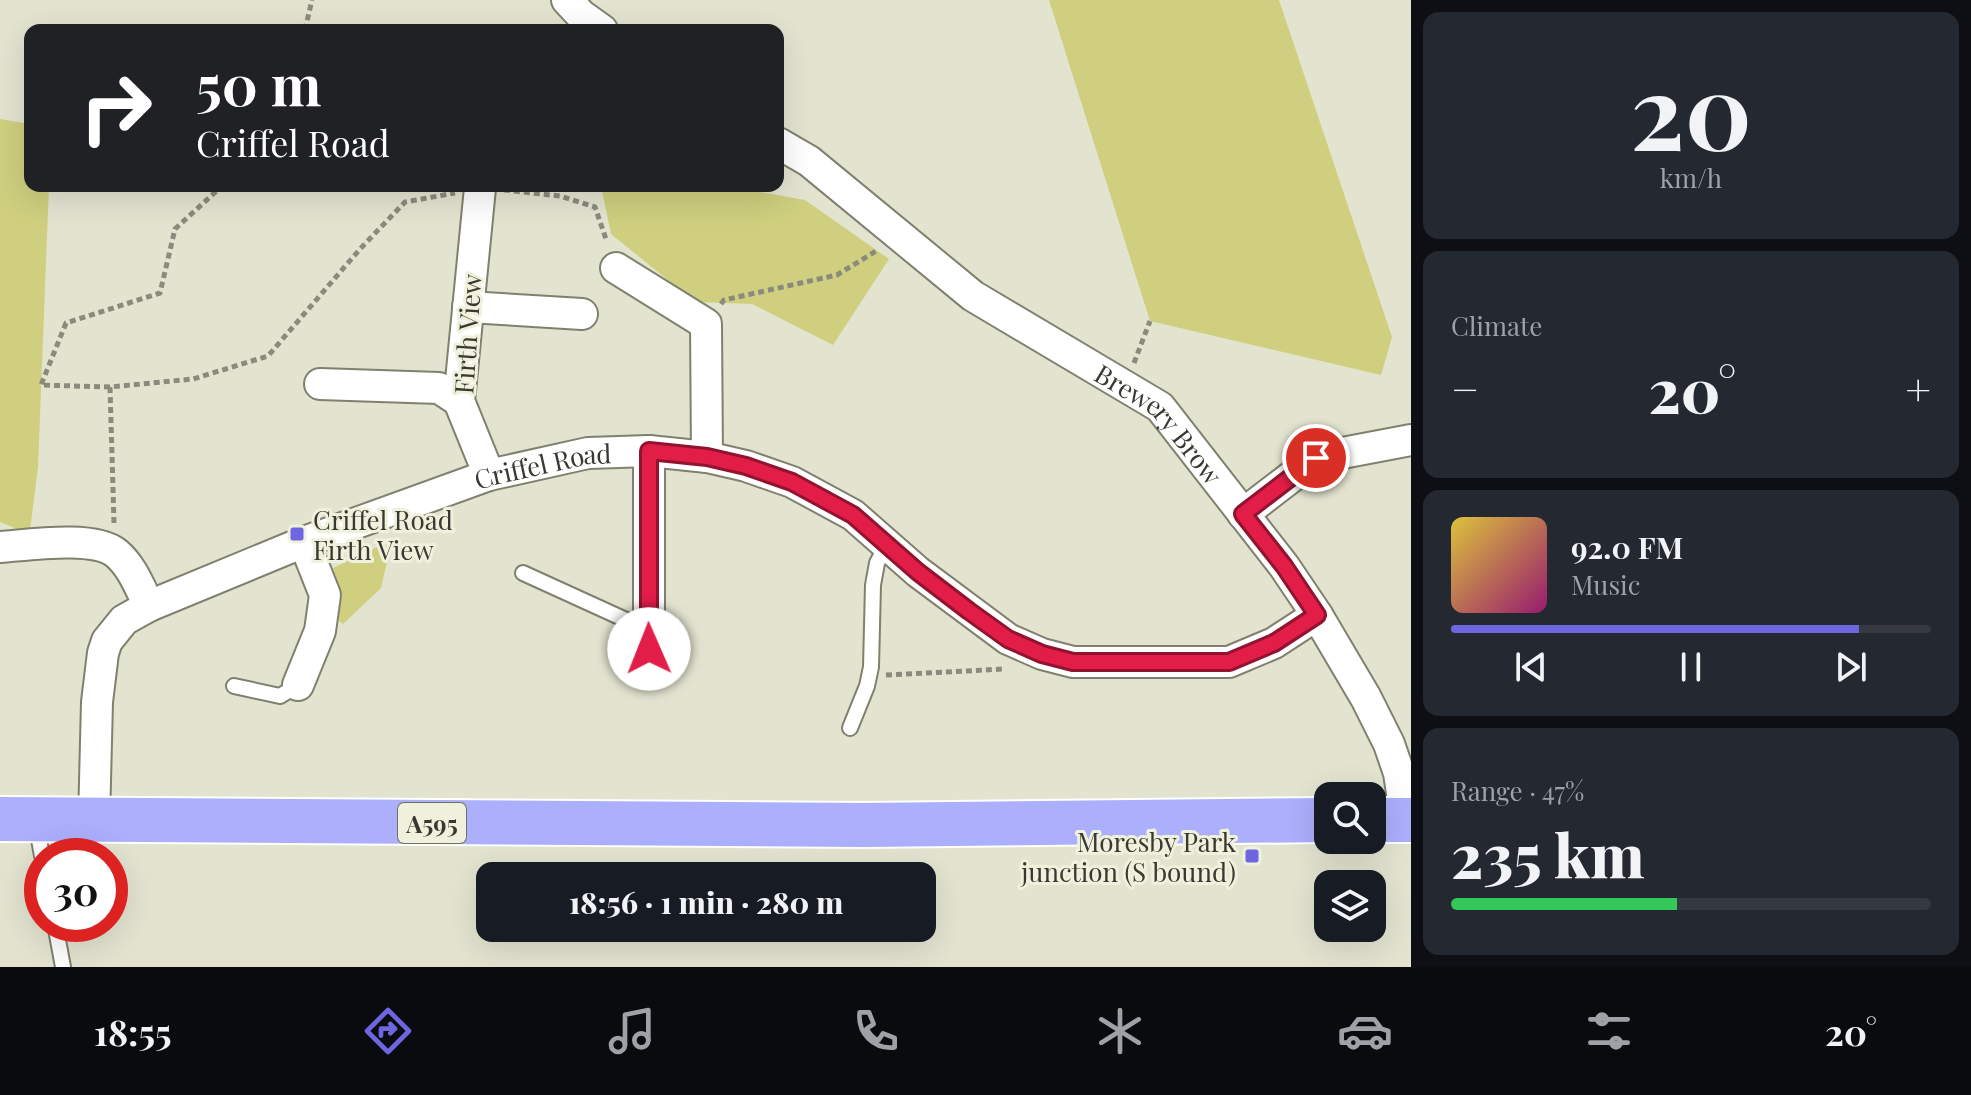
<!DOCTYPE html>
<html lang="en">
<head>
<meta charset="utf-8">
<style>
  body { margin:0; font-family:"Playfair Display",serif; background:#242831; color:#f1f3f6; height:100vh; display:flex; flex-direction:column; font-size:30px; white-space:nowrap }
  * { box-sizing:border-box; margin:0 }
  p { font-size:26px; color:#9ea1a6 }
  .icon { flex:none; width:44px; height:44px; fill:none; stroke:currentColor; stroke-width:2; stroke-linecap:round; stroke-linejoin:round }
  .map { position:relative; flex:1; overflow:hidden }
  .drawer { display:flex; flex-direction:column; gap:12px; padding:12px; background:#0d0f14; width:560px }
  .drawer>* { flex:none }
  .top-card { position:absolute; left:24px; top:24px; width:760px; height:168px; border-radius:16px; box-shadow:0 8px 32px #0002; background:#202124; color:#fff; overflow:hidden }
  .controls { position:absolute; left:1314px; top:782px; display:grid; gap:16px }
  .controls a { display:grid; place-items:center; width:72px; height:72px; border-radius:16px; background:#171b24; box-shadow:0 8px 32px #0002; font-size:40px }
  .speed { position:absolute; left:24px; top:838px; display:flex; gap:16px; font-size:40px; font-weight:700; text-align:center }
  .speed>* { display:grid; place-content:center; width:104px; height:104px; border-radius:50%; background:#171b24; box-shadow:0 8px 32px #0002; line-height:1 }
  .speed .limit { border:12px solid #d22; background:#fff; color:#111 }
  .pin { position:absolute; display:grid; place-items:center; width:68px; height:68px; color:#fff; margin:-34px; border:4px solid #fff; border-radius:50%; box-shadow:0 2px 8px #0007 }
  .me { position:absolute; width:88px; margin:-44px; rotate:359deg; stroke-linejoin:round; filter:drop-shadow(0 0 6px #0008) }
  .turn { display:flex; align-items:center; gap:28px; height:168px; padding:0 40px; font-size:36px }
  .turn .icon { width:104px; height:104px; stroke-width:2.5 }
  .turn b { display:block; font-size:56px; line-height:68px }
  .big { font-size:60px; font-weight:800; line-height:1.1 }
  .drawer .widget { flex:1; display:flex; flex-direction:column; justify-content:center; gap:12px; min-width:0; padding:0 28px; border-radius:16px; background:#242831 }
  .drawer .dial { align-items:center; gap:0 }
  .dial b { font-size:104px; line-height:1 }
  .song { display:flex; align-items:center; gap:24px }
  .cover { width:96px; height:96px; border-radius:12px; background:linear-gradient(135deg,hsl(50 70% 55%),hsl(320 70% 35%)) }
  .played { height:8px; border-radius:4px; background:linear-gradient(90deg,#6d66e0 85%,#363941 85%) }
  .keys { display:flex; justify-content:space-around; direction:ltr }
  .heat { display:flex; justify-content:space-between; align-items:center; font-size:44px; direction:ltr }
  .charge { height:12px; border-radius:6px; background:linear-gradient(90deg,#34c759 47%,#363941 0) }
  .trip { position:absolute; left:476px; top:862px; width:460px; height:80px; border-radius:16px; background:#171b24; box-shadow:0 8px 32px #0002; font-weight:800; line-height:80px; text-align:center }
  .dock { display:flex; height:128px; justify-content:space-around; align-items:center; background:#090b0e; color:#9ea1a6 }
  .dock .icon { width:56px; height:56px }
  .dock .selected { color:#6d66e0 }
  .dock b { font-size:36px; color:#f1f3f6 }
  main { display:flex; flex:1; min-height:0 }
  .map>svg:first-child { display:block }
  .green { fill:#cfcf7f }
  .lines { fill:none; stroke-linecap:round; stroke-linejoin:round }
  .lane-casing { stroke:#7f806e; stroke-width:18 }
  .street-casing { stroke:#7f806e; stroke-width:34 }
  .highway-casing { stroke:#fff; stroke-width:48 }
  .path { stroke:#8a8a7d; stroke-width:5; stroke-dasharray:6 4; stroke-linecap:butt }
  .lane { stroke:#fff; stroke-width:14 }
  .street { stroke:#fff; stroke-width:30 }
  .highway { stroke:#acaffc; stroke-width:44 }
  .route-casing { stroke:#92132f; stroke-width:20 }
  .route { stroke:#e11d48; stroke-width:14 }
  .poi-dot { fill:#6d66e0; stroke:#f0f1dd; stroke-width:3 }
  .labels { text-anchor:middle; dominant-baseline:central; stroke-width:6; stroke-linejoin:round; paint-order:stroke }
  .shield { fill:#f0f1dd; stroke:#707065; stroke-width:2 }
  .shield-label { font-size:24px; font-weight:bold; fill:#393932 }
  .street-label { font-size:26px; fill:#393932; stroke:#f0f1dd }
  .poi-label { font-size:26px; fill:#393932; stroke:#f0f1dd; text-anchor:start }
</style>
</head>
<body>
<main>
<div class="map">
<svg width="1411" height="967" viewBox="0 0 1411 967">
  <rect width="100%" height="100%" fill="#e3e4d0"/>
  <g class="green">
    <polygon points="1049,0 1279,0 1392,337 1381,375 1150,321"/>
    <polygon points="0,119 30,124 30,186 49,186 38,467 30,530 17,529 0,522"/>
    <polygon points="601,186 727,186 805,200 889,259 833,345 752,304 695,302 611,234"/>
    <polygon points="383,544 390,549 381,588 343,624 338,620 342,596 333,568"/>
  </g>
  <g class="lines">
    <g class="lane-casing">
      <g id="lane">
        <polyline points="523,573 648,630"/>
        <polyline points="234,686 280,696 298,685"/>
        <polyline points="850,728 867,686 871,667 873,585 877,563 887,544"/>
        <polyline points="36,823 42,856"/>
        <polyline points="55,924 63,967"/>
      </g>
    </g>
    <g class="street-casing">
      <g id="street">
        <polyline points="567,0 581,15 602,30"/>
        <path id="s1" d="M778 143 809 161 973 296 1160 407 1284 566 1317 615 1366 698 1389 744 1399 773 1406 820"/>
        <polyline points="480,188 459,401 489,475"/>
        <polyline points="616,268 706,324 707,457"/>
        <polyline points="468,307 582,314"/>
        <polyline points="320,384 439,388 459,401"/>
        <polyline points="1243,514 1316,458 1411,440"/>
        <path d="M0 547C28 545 94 535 116 553 132 566 140 588 149 606"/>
        <polyline points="649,649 649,451"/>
        <polyline points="298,685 320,631 325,595 304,542"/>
        <path id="s2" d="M94 821 97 702 103 653 107 641 124 620 149 606 304 542 489 475 588 453 649 451 707 457 746 466 792 482 853 515 918 572 1008 639 1042 654 1073 662H1229L1274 643 1317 615"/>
      </g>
    </g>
    <g class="highway-casing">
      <g id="highway">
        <polyline points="0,819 864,825 1328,820"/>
        <polyline points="1372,820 1411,820"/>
      </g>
    </g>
    <g class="path">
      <polyline points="305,30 312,0"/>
      <polyline points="504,190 560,196 595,207 607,242"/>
      <polyline points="721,304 724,300 837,275 876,251"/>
      <polyline points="1134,363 1150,321"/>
      <polyline points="110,387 41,385 66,323 160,293 175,229 222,186"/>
      <polyline points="114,523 110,387 193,379 268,356 360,249 405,202 455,193"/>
      <polyline points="886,675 1004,669"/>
    </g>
    <use href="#lane" class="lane"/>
    <use href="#street" class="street"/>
    <use href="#highway" class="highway"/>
  </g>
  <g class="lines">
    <g class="route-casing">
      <polyline id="route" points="649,649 649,451 707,457 746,466 792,482 853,515 918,572 969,611 1008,639 1042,654 1073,662 1229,662 1274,643 1317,615 1284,566 1243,514 1316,458"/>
    </g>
    <use href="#route" class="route"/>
  </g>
  <g class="poi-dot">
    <rect x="289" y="526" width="16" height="16" rx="4"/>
    <rect x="1244" y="848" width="16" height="16" rx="4"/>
  </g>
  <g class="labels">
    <rect class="shield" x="398" y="803" width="68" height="40" rx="6"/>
    <g class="shield-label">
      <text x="432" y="823">A595</text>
    </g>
    <g class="street-label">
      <text transform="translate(467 334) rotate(-86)">Firth View</text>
      <text stroke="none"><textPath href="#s1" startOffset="476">Brewery Brow</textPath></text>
      <text stroke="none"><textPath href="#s2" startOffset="656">Criffel Road</textPath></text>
    </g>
    <g class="poi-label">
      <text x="313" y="519">Criffel Road<tspan x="313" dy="30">Firth View</tspan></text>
      <text x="1236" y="841" text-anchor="end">Moresby Park<tspan x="1236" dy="30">junction (S bound)</tspan></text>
    </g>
  </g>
</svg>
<div class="controls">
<a><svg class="icon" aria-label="search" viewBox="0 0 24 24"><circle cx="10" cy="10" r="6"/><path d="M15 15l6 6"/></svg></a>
<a><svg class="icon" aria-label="layers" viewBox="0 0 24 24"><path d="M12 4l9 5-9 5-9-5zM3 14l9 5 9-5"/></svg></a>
</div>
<div class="speed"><div class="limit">30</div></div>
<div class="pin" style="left:1316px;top:458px;background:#d93025"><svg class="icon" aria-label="arrive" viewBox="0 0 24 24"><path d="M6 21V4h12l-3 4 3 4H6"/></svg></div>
<svg class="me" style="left:649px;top:649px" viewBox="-20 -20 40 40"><circle r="19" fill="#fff"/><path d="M0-13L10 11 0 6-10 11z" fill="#e11d48"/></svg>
<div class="trip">18:56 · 1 min · 280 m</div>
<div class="top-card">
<div class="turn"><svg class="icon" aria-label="right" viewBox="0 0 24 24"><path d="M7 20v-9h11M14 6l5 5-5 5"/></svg><div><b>50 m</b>Criffel Road</div></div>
</div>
</div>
<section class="drawer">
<div class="widget dial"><b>20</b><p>km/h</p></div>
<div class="widget"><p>Climate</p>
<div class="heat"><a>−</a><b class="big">20°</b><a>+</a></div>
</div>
<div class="widget">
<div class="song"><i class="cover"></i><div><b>92.0 FM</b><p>Music</p></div></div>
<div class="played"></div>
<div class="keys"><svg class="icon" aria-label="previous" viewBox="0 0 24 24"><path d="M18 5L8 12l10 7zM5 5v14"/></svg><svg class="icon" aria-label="pause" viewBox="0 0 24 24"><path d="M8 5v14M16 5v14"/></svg><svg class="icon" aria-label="next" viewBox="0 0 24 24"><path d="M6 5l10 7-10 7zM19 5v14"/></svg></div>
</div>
<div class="widget"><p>Range · 47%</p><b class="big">235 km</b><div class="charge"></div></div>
</section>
</main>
<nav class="dock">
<b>18:55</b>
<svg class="icon selected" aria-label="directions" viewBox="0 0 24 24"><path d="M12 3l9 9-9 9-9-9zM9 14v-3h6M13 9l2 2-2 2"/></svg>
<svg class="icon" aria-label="music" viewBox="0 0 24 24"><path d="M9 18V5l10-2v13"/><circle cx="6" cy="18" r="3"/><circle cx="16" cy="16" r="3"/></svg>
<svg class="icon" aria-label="phone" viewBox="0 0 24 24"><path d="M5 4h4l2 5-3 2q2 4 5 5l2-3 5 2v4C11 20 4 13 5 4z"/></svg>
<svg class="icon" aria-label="climate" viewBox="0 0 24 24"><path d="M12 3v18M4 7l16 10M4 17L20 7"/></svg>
<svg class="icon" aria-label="car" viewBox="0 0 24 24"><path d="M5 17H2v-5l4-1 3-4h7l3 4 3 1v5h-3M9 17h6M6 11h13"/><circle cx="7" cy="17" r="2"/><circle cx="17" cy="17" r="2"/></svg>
<svg class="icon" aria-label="filters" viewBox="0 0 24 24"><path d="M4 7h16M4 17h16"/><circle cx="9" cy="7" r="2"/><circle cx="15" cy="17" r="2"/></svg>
<b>20°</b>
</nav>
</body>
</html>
